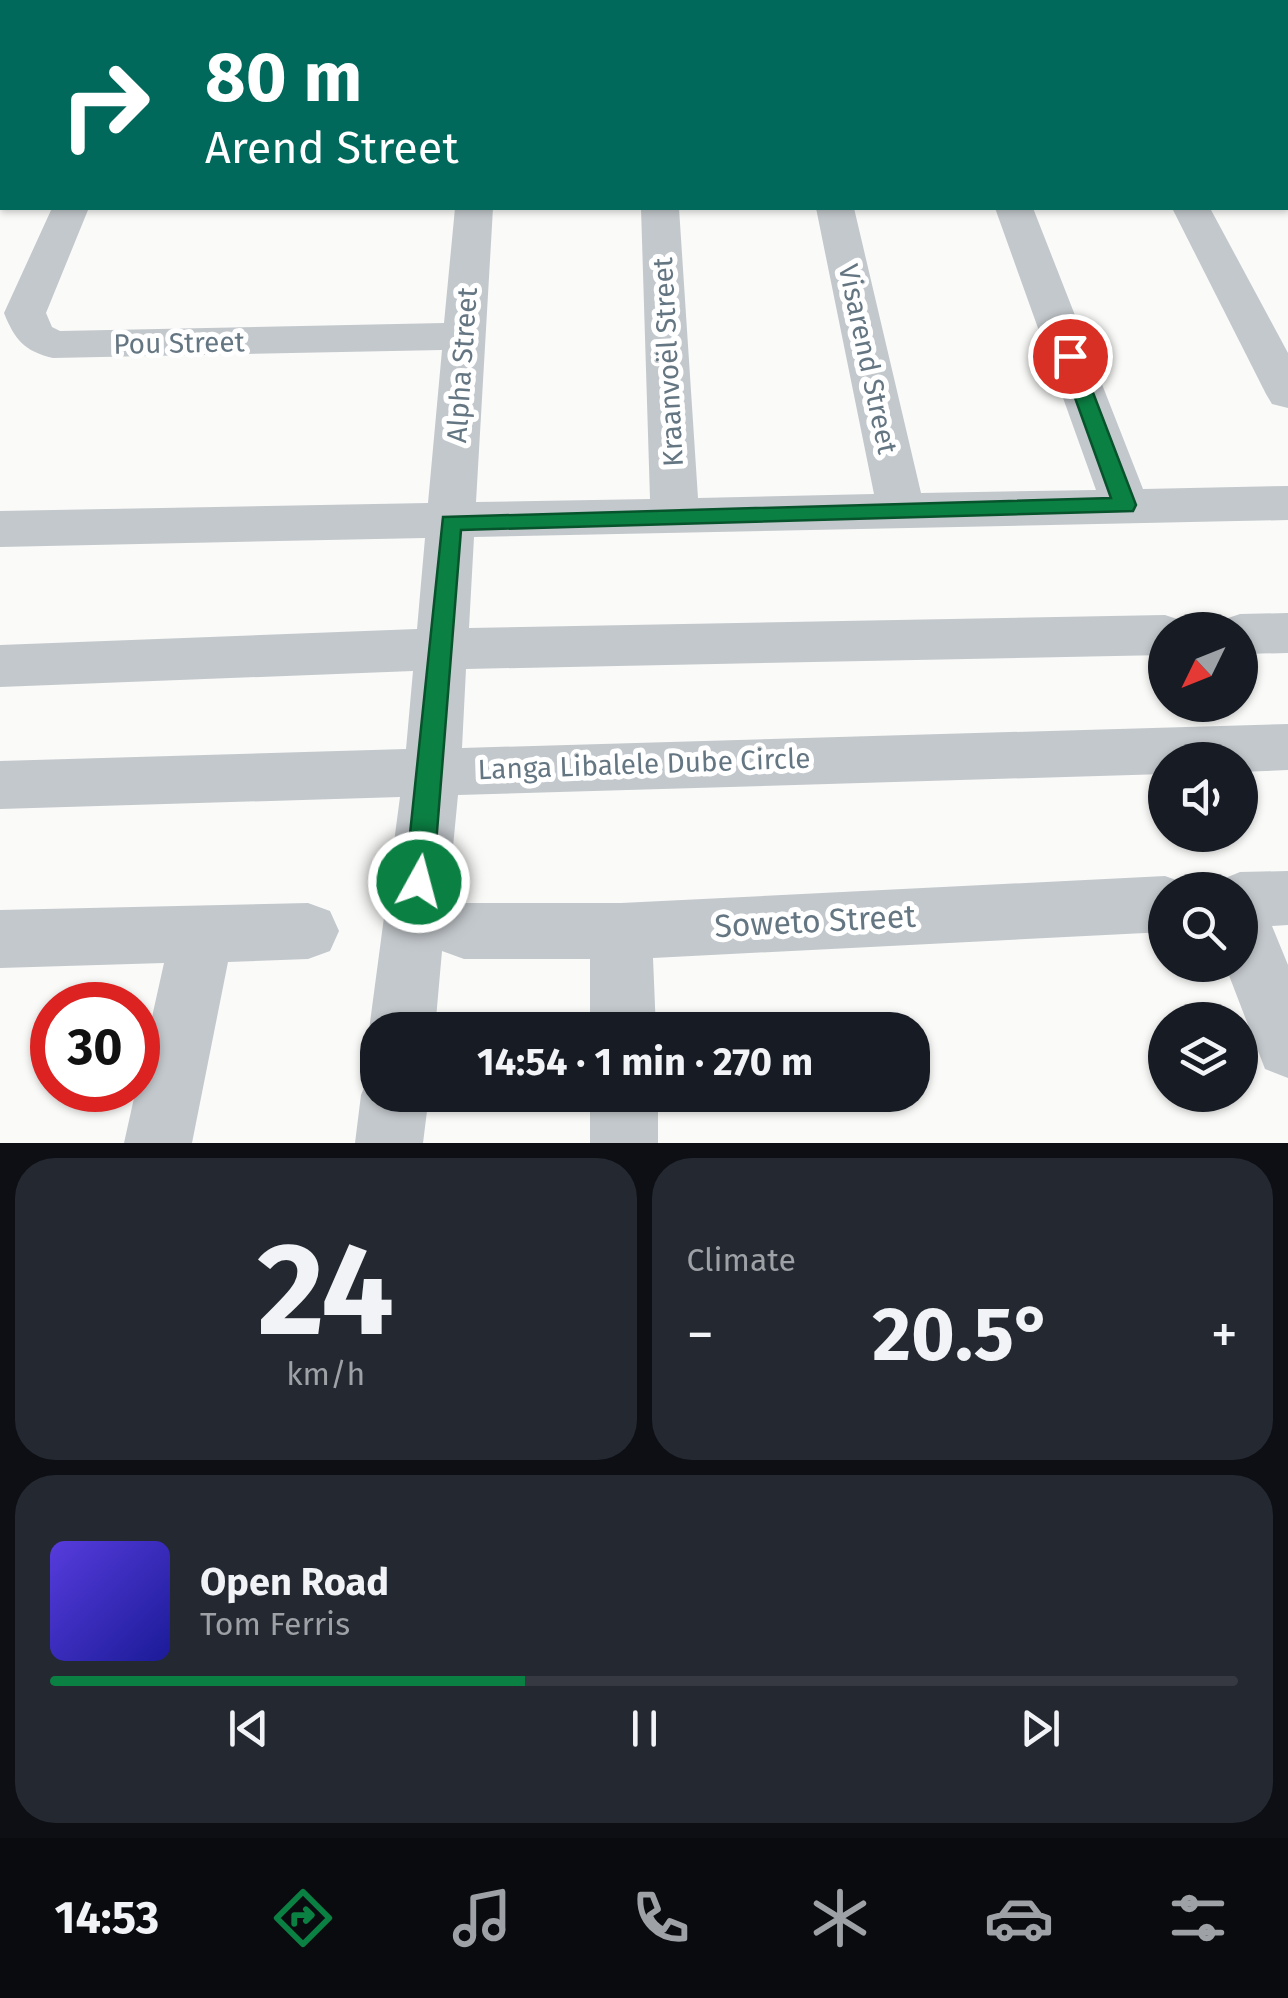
<!DOCTYPE html>
<html lang="en">
<head>
<meta charset="utf-8">
<style>
  body { margin:0; font-family:"Fira Sans",sans-serif; background:#242831; color:#f1f3f6; height:100vh; display:flex; flex-direction:column; font-size:38px; white-space:nowrap }
  * { box-sizing:border-box; margin:0 }
  p { font-size:32px; color:#9ea1a6 }
  .icon { flex:none; width:55px; height:55px; fill:none; stroke:currentColor; stroke-width:2; stroke-linecap:round; stroke-linejoin:round }
  .map { position:relative; height:1143px; overflow:hidden }
  .side { display:flex; flex-direction:column; gap:15px; padding:15px; background:#0d0f14; flex:1 }
  .side>* { flex:none }
  .guide { position:absolute; left:0px; top:0px; width:1290px; height:210px; box-shadow:0 2px 8px #0004; background:#00695c; color:#fff; overflow:hidden }
  .needle { width:65px; rotate:227deg }
  .fabs { position:absolute; left:1148px; top:612px; display:grid; gap:20px }
  .fabs a { display:grid; place-items:center; width:110px; height:110px; border-radius:50%; background:#171b24; box-shadow:0 2px 8px #0004; font-size:50px }
  .speed { position:absolute; left:30px; top:982px; display:flex; gap:20px; font-size:50px; font-weight:700; text-align:center }
  .speed>* { display:grid; place-content:center; width:130px; height:130px; border-radius:50%; background:#171b24; box-shadow:0 2px 8px #0004; line-height:1 }
  .speed .limit { border:15px solid #d22; background:#fff; color:#111 }
  .pin { position:absolute; display:grid; place-items:center; width:85px; height:85px; color:#fff; margin:-42px; border:5px solid #fff; border-radius:50%; box-shadow:0 2px 10px #0007 }
  .me { position:absolute; width:110px; margin:-55px; rotate:7deg; stroke-linejoin:round; filter:drop-shadow(0 0 8px #0008) }
  .turn { display:flex; align-items:center; gap:35px; height:210px; padding:0 40px; font-size:45px }
  .turn .icon { width:130px; height:130px; stroke-width:2.5 }
  .turn b { display:block; font-size:70px; line-height:85px }
  .big { font-size:75px; font-weight:700; line-height:1.1 }
  .side .card { flex:1; display:flex; flex-direction:column; justify-content:center; gap:15px; min-width:0; padding:0 35px; border-radius:40px; background:#242831 }
  .side .dial { align-items:center; gap:0 }
  .dial b { font-size:130px; line-height:1 }
  .song { display:flex; align-items:center; gap:30px }
  .cover { width:120px; height:120px; border-radius:15px; background:linear-gradient(135deg,hsl(250 70% 55%),hsl(240 70% 35%)) }
  .played { height:10px; border-radius:5px; background:linear-gradient(90deg,#0b8043 40%,#363941 40%) }
  .keys { display:flex; justify-content:space-around; direction:ltr }
  .heat { display:flex; justify-content:space-between; align-items:center; font-size:55px; direction:ltr }
  .side .tiles { flex:1; display:grid; gap:15px; grid-template-columns:1fr 1fr }
  .card:last-child { grid-column:span 2 }
  .trip { position:absolute; left:360px; top:1012px; width:570px; height:100px; border-radius:40px; background:#171b24; box-shadow:0 2px 8px #0004; font-weight:700; line-height:100px; text-align:center }
  .dock { display:flex; height:160px; justify-content:space-around; align-items:center; background:#090b0e; color:#9ea1a6 }
  .dock .icon { width:70px; height:70px }
  .dock .active { color:#0b8043 }
  .dock b { font-size:45px; color:#f1f3f6 }
  .map>svg:first-child { display:block }
  .lines { fill:none; stroke-linecap:round; stroke-linejoin:round }
  .minor { fill:#c3c8cc; fill-rule:evenodd }
  .route { fill:#0b8043; stroke:#07532c; stroke-width:2.5 }
  .labels { text-anchor:middle; dominant-baseline:central; stroke-width:10; stroke-linejoin:round; paint-order:stroke }
  .street-label { font-size:28px; fill:#657683; stroke:#fff }
  .near-street-label { font-size:32px; fill:#657683; stroke:#fff }
</style>
</head>
<body>
<div class="map">
<svg width="1288" height="1143" viewBox="0 0 1288 1143">
  <rect width="100%" height="100%" fill="#fafaf8"/>
  <g class="lines">
    <g class="minor">
      <polygon points="625,0 657,0 657,2 626,2"/>
      <polygon points="776,0 808,0 809,2 778,2"/>
      <polygon points="915,0 947,0 948,2 917,2"/>
      <polygon points="1061,0 1093,0 1094,2 1063,2"/>
      <polygon points="1202,0 1234,0 1236,2 1204,2"/>
      <path d="M52 208 88 210 46 313 52 327 60 331 444 323 455 208H493L476 502 650 499 641 208H679L698 498 874 494 816 208H854L921 493 1096 490 995 208H1033L1143 489 1288 486V520L474 537 469 628 1165 615 1183 621 1188 630H1165V655L466 669 462 748 1288 724V770L1240 772V760H1165V774L458 795 447 909 464 903H621L1165 876 1187 884 1189 890H1165V932L653 958 656 1030H590V959H464L442 951 435 1030H378V1049L369 1030 400 797 0 809V761L406 749 413 671 0 687V645L417 629 425 538 0 547V511L428 503 442 350 53 358C24 351 15 340 4 313Z"/>
      <polygon points="1172,208 1210,208 1288,353 1288,408 1272,404 1266,394"/>
      <polygon points="1288,613 1288,653 1240,654 1240,630 1216,630 1222,620 1240,614"/>
      <polygon points="1288,871 1288,925 1272,926 1288,965 1288,1078 1265,1069 1225,965 1240,965 1240,890 1214,890 1218,881 1240,872"/>
      <polygon points="308,903 330,911 339,931 330,951 308,959 228,962 192,1143 124,1143 164,963 0,968 0,910"/>
      <polygon points="378,1069 378,1095 429,1095 423,1143 355,1143 361,1095 371,1071"/>
      <rect x="590" y="1095" width="68" height="48"/>
    </g>
  </g>
  <polygon class="route" points="1070,350 1079,356 1136,505 1133,511 461,530 433,882 429,890 419,894 409,890 405,882 443,517 1111,498 1060,356"/>
  <g class="labels">
    <g class="street-label">
      <text transform="translate(179 343) rotate(-1)">Pou Street</text>
      <text transform="translate(868 359) rotate(78)">Visarend Street</text>
      <text transform="translate(668 362) rotate(-93)">Kraanvoël Street</text>
      <text transform="translate(462 365) rotate(-86)">Alpha Street</text>
      <text transform="translate(644 764) rotate(-2)">Langa Libalele Dube Circle</text>
    </g>
    <g class="near-street-label">
      <text transform="translate(815 921) rotate(-3)">Soweto Street</text>
    </g>
  </g>
</svg>
<div class="fabs">
<a><svg class="needle" viewBox="-14 -14 28 28"><path d="M0-13l5 13h-10z" fill="#e53935"/><path d="M0 13l5-13h-10z" fill="#9ea1a6"/></svg></a>
<a><svg class="icon" aria-label="sound" viewBox="0 0 24 24"><path d="M4 9h4l5-4v14l-5-4H4zM17 9q2 3 0 6"/></svg></a>
<a><svg class="icon" aria-label="search" viewBox="0 0 24 24"><circle cx="10" cy="10" r="6"/><path d="M15 15l6 6"/></svg></a>
<a><svg class="icon" aria-label="layers" viewBox="0 0 24 24"><path d="M12 4l9 5-9 5-9-5zM3 14l9 5 9-5"/></svg></a>
</div>
<div class="speed"><div class="limit">30</div></div>
<div class="pin" style="left:1070px;top:356px;background:#d93025"><svg class="icon" aria-label="arrive" viewBox="0 0 24 24"><path d="M6 21V4h12l-3 4 3 4H6"/></svg></div>
<svg class="me" style="left:419px;top:882px" viewBox="-20 -20 40 40"><circle r="17" fill="#0b8043" stroke="#fff" stroke-width="3"/><path d="M0-11L8 9 0 5-8 9z" fill="#fff"/></svg>
<div class="trip">14:54 · 1 min · 270 m</div>
<div class="guide">
<div class="turn"><svg class="icon" aria-label="right" viewBox="0 0 24 24"><path d="M7 20v-9h11M14 6l5 5-5 5"/></svg><div><b>80 m</b>Arend Street</div></div>
</div>
</div>
<section class="side">
<div class="tiles">
<div class="card dial"><b>24</b><p>km/h</p></div>
<div class="card"><p>Climate</p>
<div class="heat"><a>−</a><b class="big">20.5°</b><a>+</a></div>
</div>
<div class="card">
<div class="song"><i class="cover"></i><div><b>Open Road</b><p>Tom Ferris</p></div></div>
<div class="played"></div>
<div class="keys"><svg class="icon" aria-label="previous" viewBox="0 0 24 24"><path d="M18 5L8 12l10 7zM5 5v14"/></svg><svg class="icon" aria-label="pause" viewBox="0 0 24 24"><path d="M8 5v14M16 5v14"/></svg><svg class="icon" aria-label="next" viewBox="0 0 24 24"><path d="M6 5l10 7-10 7zM19 5v14"/></svg></div>
</div>
</div>
</section>
<nav class="dock">
<b>14:53</b>
<svg class="icon active" aria-label="directions" viewBox="0 0 24 24"><path d="M12 3l9 9-9 9-9-9zM9 14v-3h6M13 9l2 2-2 2"/></svg>
<svg class="icon" aria-label="music" viewBox="0 0 24 24"><path d="M9 18V5l10-2v13"/><circle cx="6" cy="18" r="3"/><circle cx="16" cy="16" r="3"/></svg>
<svg class="icon" aria-label="phone" viewBox="0 0 24 24"><path d="M5 4h4l2 5-3 2q2 4 5 5l2-3 5 2v4C11 20 4 13 5 4z"/></svg>
<svg class="icon" aria-label="climate" viewBox="0 0 24 24"><path d="M12 3v18M4 7l16 10M4 17L20 7"/></svg>
<svg class="icon" aria-label="car" viewBox="0 0 24 24"><path d="M5 17H2v-5l4-1 3-4h7l3 4 3 1v5h-3M9 17h6M6 11h13"/><circle cx="7" cy="17" r="2"/><circle cx="17" cy="17" r="2"/></svg>
<svg class="icon" aria-label="filters" viewBox="0 0 24 24"><path d="M4 7h16M4 17h16"/><circle cx="9" cy="7" r="2"/><circle cx="15" cy="17" r="2"/></svg>
</nav>
</body>
</html>
